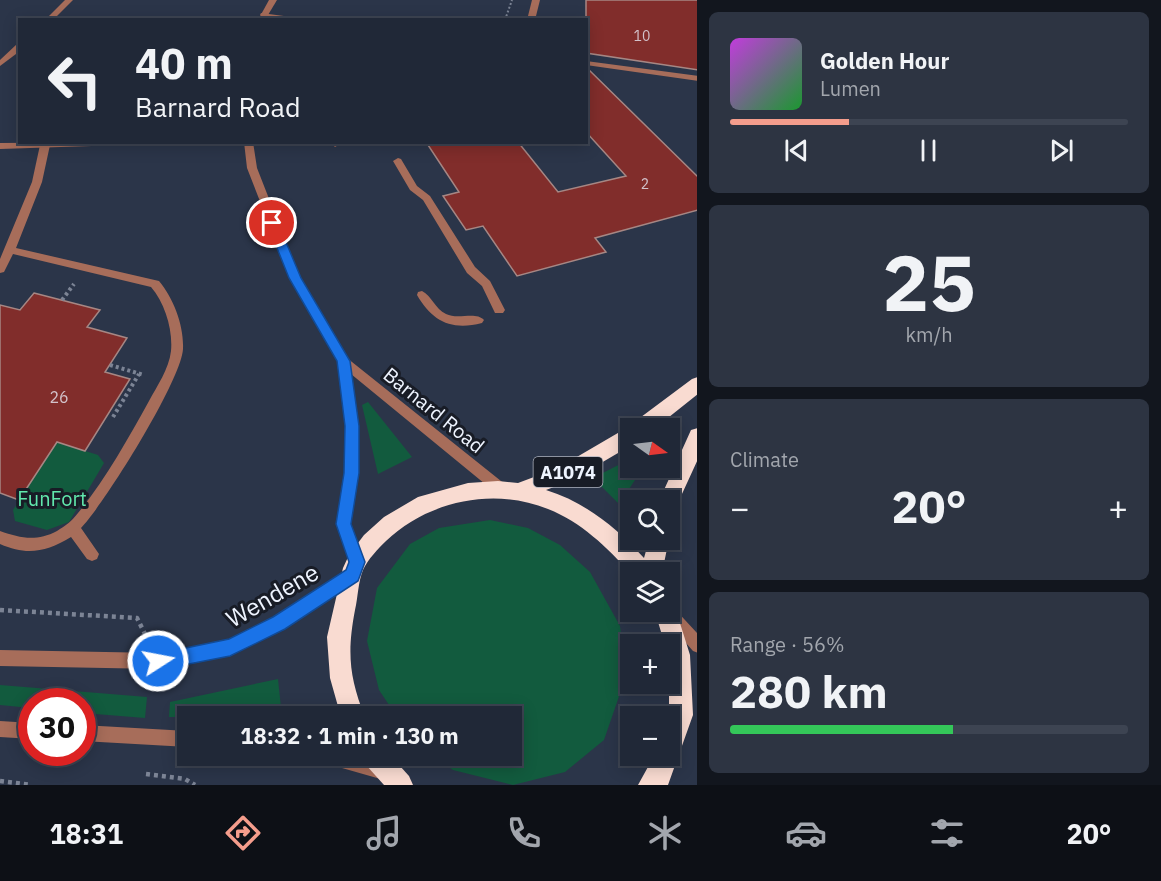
<!DOCTYPE html>
<html lang="en">
<head>
<meta charset="utf-8">
<style>
  body { margin:0; font-family:"IBM Plex Sans",sans-serif; background:#2d3442; color:#f1f3f6; height:100vh; display:flex; flex-direction:column; font-size:22px; white-space:nowrap }
  * { box-sizing:border-box; margin:0 }
  p { font-size:20px; color:#a2a6ad }
  .icon { flex:none; width:33px; height:33px; fill:none; stroke:currentColor; stroke-width:2; stroke-linecap:round; stroke-linejoin:round }
  .map { position:relative; flex:1; overflow:hidden }
  .details { display:flex; flex-direction:column; gap:12px; padding:12px; background:#12161e; width:464px }
  .details>* { flex:none }
  .top-card { position:absolute; left:18px; top:18px; width:570px; height:126px; border-radius:0px; box-shadow:0 3px 15px #0003,0 0 0 2px #3d4452; background:#202837; color:#f1f3f6; overflow:hidden }
  .needle { width:39px; rotate:104deg }
  .controls { position:absolute; left:620px; top:418px; display:grid; gap:12px }
  .controls a { display:grid; place-items:center; width:60px; height:60px; border-radius:0px; background:#202837; box-shadow:0 3px 15px #0003,0 0 0 2px #3d4452; font-size:30px }
  .speed { position:absolute; left:18px; top:688px; display:flex; gap:12px; font-size:30px; font-weight:700; text-align:center }
  .speed>* { display:grid; place-content:center; width:78px; height:78px; border-radius:50%; background:#202837; box-shadow:0 3px 15px #0003,0 0 0 2px #3d4452; line-height:1 }
  .speed .limit { border:9px solid #d22; background:#fff; color:#111 }
  .pin { position:absolute; display:grid; place-items:center; width:51px; height:51px; color:#fff; margin:-26px; border:3px solid #fff; border-radius:50%; box-shadow:0 2px 6px #0007 }
  .me { position:absolute; width:66px; margin:-33px; rotate:79deg; stroke-linejoin:round; filter:drop-shadow(0 0 4px #0008) }
  .turn { display:flex; align-items:center; gap:21px; height:126px; padding:0 18px; font-size:27px }
  .turn .icon { width:78px; height:78px; stroke-width:2.5 }
  .turn b { display:block; font-size:42px; line-height:51px }
  .big { font-size:45px; font-weight:700; line-height:1.1 }
  .details .card { flex:1; display:flex; flex-direction:column; justify-content:center; gap:9px; min-width:0; padding:0 21px; border-radius:9px; background:#2d3442 }
  .details .dial { align-items:center; gap:0 }
  .dial b { font-size:78px; line-height:1 }
  .song { display:flex; align-items:center; gap:18px }
  .cover { width:72px; height:72px; border-radius:9px; background:linear-gradient(135deg,hsl(290 70% 55%),hsl(130 70% 35%)) }
  .played { height:6px; border-radius:3px; background:linear-gradient(90deg,#f49d8c 30%,#3d4452 30%) }
  .keys { display:flex; justify-content:space-around; direction:ltr }
  .heat { display:flex; justify-content:space-between; align-items:center; font-size:33px; direction:ltr }
  .charge { height:9px; border-radius:4px; background:linear-gradient(90deg,#34c759 56%,#3d4452 0) }
  .trip { position:absolute; left:177px; top:706px; width:345px; height:60px; border-radius:0px; background:#202837; box-shadow:0 3px 15px #0003,0 0 0 2px #3d4452; font-weight:700; line-height:60px; text-align:center }
  .dock { display:flex; height:96px; justify-content:space-around; align-items:center; background:#0d1016; color:#a2a6ad }
  .dock .icon { width:42px; height:42px }
  .dock .on { color:#f49d8c }
  .dock b { font-size:27px; color:#f1f3f6 }
  main { display:flex; flex:1; min-height:0 }
  .map>svg:first-child { display:block }
  .green { fill:#125b3e }
  .building { fill:#812d2b; stroke:#a68784; stroke-width:1.5 }
  .lines { fill:none; stroke-linecap:round; stroke-linejoin:round }
  .path-far2 { stroke:#7c8495; stroke-width:2; stroke-dasharray:2 2; stroke-linecap:butt }
  .path-far1 { stroke:#7c8495; stroke-width:4; stroke-dasharray:3 3; stroke-linecap:butt }
  .path { stroke:#7c8495; stroke-width:4.5; stroke-dasharray:4 4; stroke-linecap:butt }
  .lane { fill:#a76d5a; fill-rule:evenodd }
  .street { fill:#a76d5a; fill-rule:evenodd }
  .highway { fill:#f9dbd1; fill-rule:evenodd }
  .route { fill:#1a73e8; stroke:#114b97; stroke-width:1.5 }
  .labels { text-anchor:middle; dominant-baseline:central; stroke-width:6; stroke-linejoin:round; paint-order:stroke }
  .far-number-label { font-size:14px; fill:#d3c2ca }
  .number-label { font-size:16px; fill:#d3c2ca }
  .shield { fill:#181c26; stroke:#aeb3be; stroke-width:1.5 }
  .shield-label { font-size:18px; font-weight:bold; fill:#eef4ff }
  .street-label { font-size:20px; fill:#eef4ff; stroke:#181c26 }
  .park-label { font-size:20px; fill:#61e8ad; stroke:#181c26 }
  .near-street-label { font-size:24px; fill:#eef4ff; stroke:#181c26 }
</style>
</head>
<body>
<main>
<div class="map">
<svg width="698" height="785" viewBox="0 0 698 785">
  <rect width="100%" height="100%" fill="#2b3549"/>
  <g class="green">
    <polygon points="368,402 412,457 378,474 362,405"/>
    <polygon points="57,442 98,455 104,463 69,522 47,530 15,521 13,510"/>
    <polygon points="630,459 630,468 643,468 619,504 593,478"/>
    <polygon points="490,520 528,528 560,545 590,572 620,626 626,676 604,740 565,772 513,785 453,770 433,756 512,756 512,717 397,717 379,690 367,641 377,588 410,544 439,528"/>
    <polygon points="278,679 282,717 169,717 170,702"/>
    <polygon points="0,685 147,697 145,718 83,713 82,702 32,702 31,708 0,705"/>
  </g>
  <g class="building">
    <polygon points="586,0 698,0 698,70 586,53"/>
    <polygon points="586,67 698,177 698,210 595,238 606,252 517,276 483,226 466,230 443,196 459,192 426,142 518,142 558,192 626,176 586,132"/>
    <polygon points="34,293 100,310 87,327 127,338 105,372 130,379 85,451 57,442 19,500 0,493 0,305 20,310"/>
  </g>
  <g class="lines">
    <polyline class="path-far2" points="505,20 512,0"/>
    <g class="path-far1">
      <polyline points="62,300 74,284"/>
      <polyline points="110,365 144,375"/>
      <polyline points="113,417 139,374"/>
    </g>
    <g class="path">
      <polyline points="0,610 137,618 146,636"/>
      <polyline points="146,774 185,779 195,785"/>
      <polyline points="0,781 31,785"/>
    </g>
    <g class="lane">
      <polygon points="532,0 540,0 535,20 527,20"/>
      <polygon points="261,13 299,18 302,20 264,17 260,15"/>
      <polygon points="586,61 698,76 698,81 586,65"/>
      <path d="M44 142 50 145 42 182 16 248 159 281C174 299 184 326 183 349 181 381 105 503 81 528L99 554 97 559 92 561 87 559 71 537C46 552 27 556 0 544V531C20 538 36 542 57 531 65 526 72 521 78 513 105 480 128 439 149 401 157 386 169 369 171 351 173 330 165 303 151 287L13 254 4 272 0 273V259L32 182 40 145Z"/>
      <polygon points="330,142 339,142 340,144 335,147"/>
      <polygon points="398,158 401,159 417,186 430,196 475,267 490,281 505,310 503,313 495,313 482,286 467,273 423,200 410,190 393,161"/>
      <path d="M422 291C432 296 435 309 446 314 458 320 476 311 484 320L482 323C451 331 432 321 417 295L418 292Z"/>
    </g>
    <g class="street">
      <polygon points="65,0 73,0 53,20 45,20"/>
      <polygon points="269,0 277,0 265,20 258,20"/>
      <polygon points="17,44 20,44 20,51 0,66 0,60"/>
      <polygon points="126,142 122,145 0,149 0,143"/>
      <polygon points="244,142 253,142 257,168 300,278 347,358 506,485 508,489 506,493 501,495 496,493 351,374 358,426 357,473 350,524 363,562 361,567 356,569 351,567 336,524 345,473 346,426 337,361 290,278 247,168"/>
      <polygon points="352,568 357,570 359,575 357,580 284,628 230,655 158,669 0,666 0,650 158,653 229,640 274,618"/>
      <polygon points="669,605 673,607 698,634 698,653 693,651 663,617 661,612 669,612"/>
      <polygon points="0,721 32,723 32,739 0,737"/>
      <polygon points="82,725 188,731 188,747 82,741"/>
      <polygon points="320,756 357,756 390,766 392,772 390,778 384,780 328,764 322,762"/>
    </g>
    <g class="highway">
      <path d="M698 377V394L654 429H630V446L572 480 546 490C585 502 617 528 644 558L649 540 669 539 662 573H630C607 547 581 522 548 509 493 487 428 501 386 541 378 549 368 559 363 570 358 582 358 597 355 610 347 652 349 677 365 717H341L330 678 327 637 343 568 349 555 364 535 384 517 418 497 468 483 498 481 518 483 558 468 623 430 631 428 633 423 692 379Z"/>
      <polygon points="698,428 698,459 676,507 669,510 669,501 659,501 691,430"/>
      <polygon points="669,602 674,604 690,655 693,715 668,785 638,785 654,756 669,756 669,645 665,645 655,612 669,612"/>
      <polygon points="363,756 391,756 409,776 413,785 384,785 366,765"/>
    </g>
  </g>
  <polygon class="route" points="272,219 278,223 301,278 350,361 359,426 359,473 351,524 365,562 358,581 285,629 230,656 158,670 152,667 150,661 152,655 229,639 273,617 346,570 349,562 336,524 344,473 345,426 337,361 289,278 267,223"/>
  <g class="labels">
    <g class="far-number-label">
      <text x="642" y="36">10</text>
      <text x="645" y="184">2</text>
    </g>
    <g class="number-label">
      <text x="59" y="397">26</text>
    </g>
    <rect class="shield" x="533.5" y="457" width="69" height="30" rx="4.5"/>
    <g class="shield-label">
      <text x="568" y="472">A1074</text>
    </g>
    <g class="street-label">
      <text transform="translate(434 410) rotate(39)">Barnard Road</text>
    </g>
    <g class="park-label">
      <text x="52" y="498">FunFort</text>
    </g>
    <g class="near-street-label">
      <text transform="translate(272 595) rotate(-30)">Wendene</text>
    </g>
  </g>
</svg>
<div class="controls">
<a><svg class="needle" viewBox="-14 -14 28 28"><path d="M0-13l5 13h-10z" fill="#e53935"/><path d="M0 13l5-13h-10z" fill="#a2a6ad"/></svg></a>
<a><svg class="icon" aria-label="search" viewBox="0 0 24 24"><circle cx="10" cy="10" r="6"/><path d="M15 15l6 6"/></svg></a>
<a><svg class="icon" aria-label="layers" viewBox="0 0 24 24"><path d="M12 4l9 5-9 5-9-5zM3 14l9 5 9-5"/></svg></a>
<a>+</a>
<a>−</a>
</div>
<div class="speed"><div class="limit">30</div></div>
<div class="pin" style="left:272px;top:223px;background:#d93025"><svg class="icon" aria-label="arrive" viewBox="0 0 24 24"><path d="M6 21V4h12l-3 4 3 4H6"/></svg></div>
<svg class="me" style="left:158px;top:661px" viewBox="-20 -20 40 40"><circle r="17" fill="#1a73e8" stroke="#fff" stroke-width="3"/><path d="M0-11L8 9 0 5-8 9z" fill="#fff"/></svg>
<div class="trip">18:32 · 1 min · 130 m</div>
<div class="top-card">
<div class="turn"><svg class="icon" aria-label="left" viewBox="0 0 24 24"><path d="M17 20v-9H6M10 6l-5 5 5 5"/></svg><div><b>40 m</b>Barnard Road</div></div>
</div>
</div>
<section class="details">
<div class="card">
<div class="song"><i class="cover"></i><div><b>Golden Hour</b><p>Lumen</p></div></div>
<div class="played"></div>
<div class="keys"><svg class="icon" aria-label="previous" viewBox="0 0 24 24"><path d="M18 5L8 12l10 7zM5 5v14"/></svg><svg class="icon" aria-label="pause" viewBox="0 0 24 24"><path d="M8 5v14M16 5v14"/></svg><svg class="icon" aria-label="next" viewBox="0 0 24 24"><path d="M6 5l10 7-10 7zM19 5v14"/></svg></div>
</div>
<div class="card dial"><b>25</b><p>km/h</p></div>
<div class="card"><p>Climate</p>
<div class="heat"><a>−</a><b class="big">20°</b><a>+</a></div>
</div>
<div class="card"><p>Range · 56%</p><b class="big">280 km</b><div class="charge"></div></div>
</section>
</main>
<nav class="dock">
<b>18:31</b>
<svg class="icon on" aria-label="directions" viewBox="0 0 24 24"><path d="M12 3l9 9-9 9-9-9zM9 14v-3h6M13 9l2 2-2 2"/></svg>
<svg class="icon" aria-label="music" viewBox="0 0 24 24"><path d="M9 18V5l10-2v13"/><circle cx="6" cy="18" r="3"/><circle cx="16" cy="16" r="3"/></svg>
<svg class="icon" aria-label="phone" viewBox="0 0 24 24"><path d="M5 4h4l2 5-3 2q2 4 5 5l2-3 5 2v4C11 20 4 13 5 4z"/></svg>
<svg class="icon" aria-label="climate" viewBox="0 0 24 24"><path d="M12 3v18M4 7l16 10M4 17L20 7"/></svg>
<svg class="icon" aria-label="car" viewBox="0 0 24 24"><path d="M5 17H2v-5l4-1 3-4h7l3 4 3 1v5h-3M9 17h6M6 11h13"/><circle cx="7" cy="17" r="2"/><circle cx="17" cy="17" r="2"/></svg>
<svg class="icon" aria-label="filters" viewBox="0 0 24 24"><path d="M4 7h16M4 17h16"/><circle cx="9" cy="7" r="2"/><circle cx="15" cy="17" r="2"/></svg>
<b>20°</b>
</nav>
</body>
</html>
